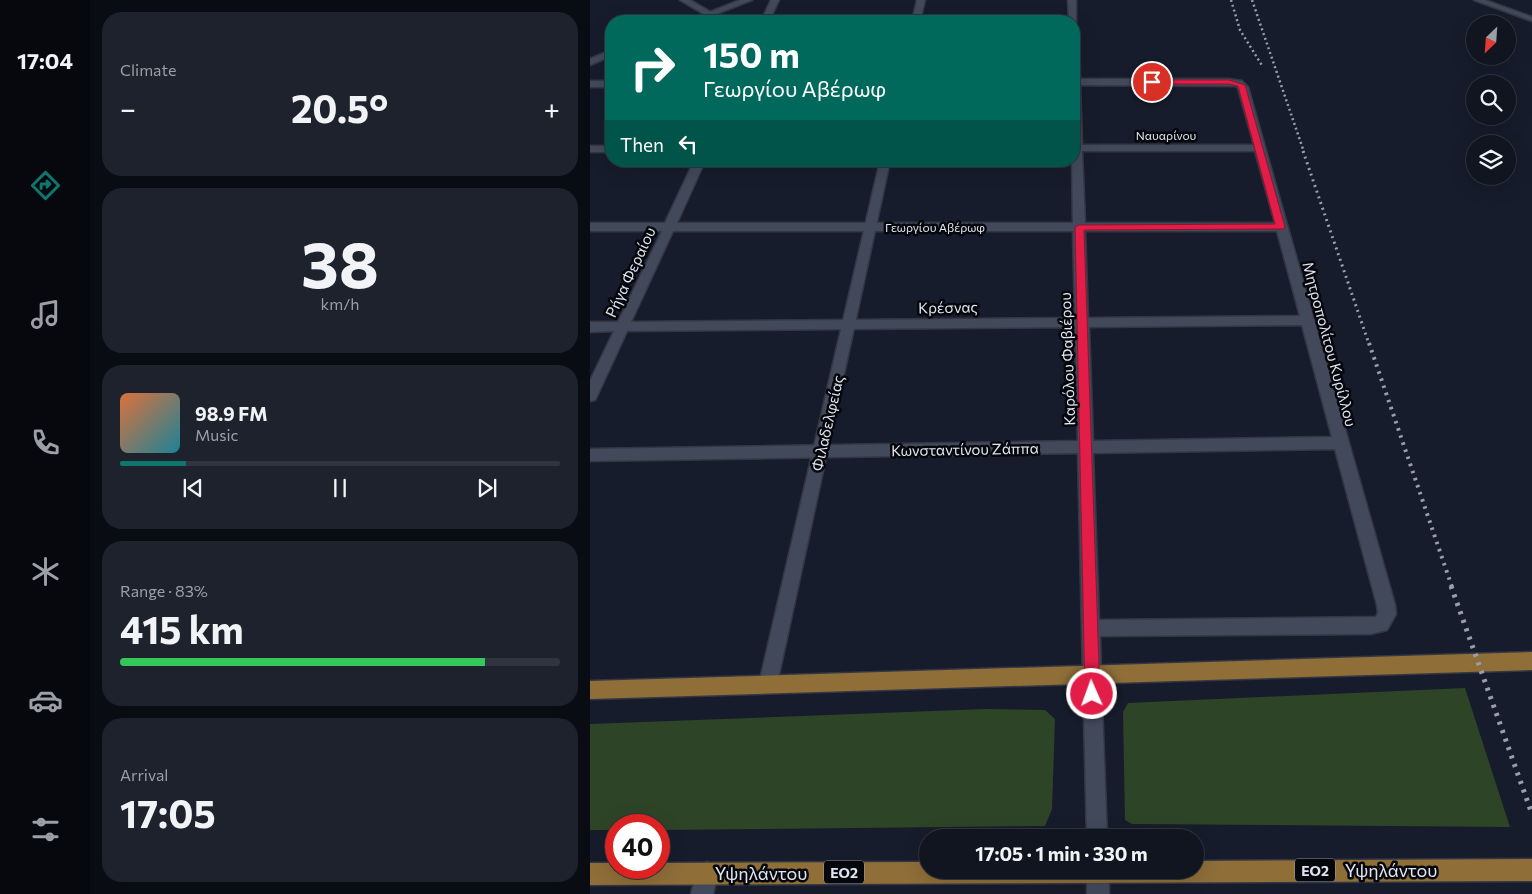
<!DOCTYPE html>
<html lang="en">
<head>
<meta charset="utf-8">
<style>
  body { margin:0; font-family:Commissioner,sans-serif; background:#1e222d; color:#f1f3f6; height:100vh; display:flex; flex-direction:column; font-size:19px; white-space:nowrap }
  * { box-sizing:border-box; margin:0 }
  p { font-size:16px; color:#9c9fa5 }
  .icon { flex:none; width:28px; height:28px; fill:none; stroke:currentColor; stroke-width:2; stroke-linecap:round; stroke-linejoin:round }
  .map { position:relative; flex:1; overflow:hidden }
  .drawer { display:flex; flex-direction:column; gap:12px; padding:12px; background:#090c12; width:500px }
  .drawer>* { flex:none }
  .hud { position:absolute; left:15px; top:15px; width:475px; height:152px; border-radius:20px; box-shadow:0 5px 20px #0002,0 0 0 1px #30343e; background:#00695c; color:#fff; overflow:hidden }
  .needle { width:32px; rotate:205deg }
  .tools { position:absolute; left:876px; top:15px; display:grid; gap:10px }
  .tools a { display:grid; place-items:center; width:50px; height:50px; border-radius:50%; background:#101520; box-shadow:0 5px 20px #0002,0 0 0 1px #30343e; font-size:25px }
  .speed { position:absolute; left:15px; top:814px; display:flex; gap:10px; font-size:25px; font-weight:700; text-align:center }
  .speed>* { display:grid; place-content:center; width:65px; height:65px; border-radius:50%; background:#101520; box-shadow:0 5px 20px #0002,0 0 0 1px #30343e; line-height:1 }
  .speed .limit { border:8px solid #d22; background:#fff; color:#111 }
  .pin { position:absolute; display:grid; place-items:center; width:42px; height:42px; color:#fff; margin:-21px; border:2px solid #fff; border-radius:50%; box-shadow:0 1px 5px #0007 }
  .me { position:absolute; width:55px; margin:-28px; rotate:358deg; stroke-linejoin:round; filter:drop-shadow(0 0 4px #0008) }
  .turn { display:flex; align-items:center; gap:18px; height:105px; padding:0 15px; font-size:22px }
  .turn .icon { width:65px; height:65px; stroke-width:2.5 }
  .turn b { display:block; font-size:35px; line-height:42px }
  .then { display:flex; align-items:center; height:48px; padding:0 15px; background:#0003; gap:10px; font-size:19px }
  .big { font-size:38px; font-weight:700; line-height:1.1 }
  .drawer .tile { flex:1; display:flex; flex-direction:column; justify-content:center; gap:8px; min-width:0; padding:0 18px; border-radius:20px; background:#1e222d }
  .drawer .dial { align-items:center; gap:0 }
  .dial b { font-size:65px; line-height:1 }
  .song { display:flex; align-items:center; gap:15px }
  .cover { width:60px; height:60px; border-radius:8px; background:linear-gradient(135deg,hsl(20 70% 55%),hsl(190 70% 35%)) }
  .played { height:5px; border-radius:2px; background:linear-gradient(90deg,#0f766e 15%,#30343e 15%) }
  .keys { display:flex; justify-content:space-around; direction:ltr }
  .heat { display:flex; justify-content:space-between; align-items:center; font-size:28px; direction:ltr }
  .charge { height:8px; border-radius:4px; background:linear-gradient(90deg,#34c759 83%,#30343e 0) }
  .trip { position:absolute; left:329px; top:829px; width:285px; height:50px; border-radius:25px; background:#101520; box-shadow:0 5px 20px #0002,0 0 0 1px #30343e; font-weight:700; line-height:50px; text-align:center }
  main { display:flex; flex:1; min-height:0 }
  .tabs { display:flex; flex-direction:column; width:90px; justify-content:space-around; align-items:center; background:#06080d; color:#9c9fa5 }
  .tabs .icon { width:35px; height:35px }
  .tabs .selected { color:#0f766e }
  .tabs b { font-size:22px; color:#f1f3f6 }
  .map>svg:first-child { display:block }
  .green { fill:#2e4427 }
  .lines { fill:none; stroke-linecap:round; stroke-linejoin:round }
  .lane-casing { stroke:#343743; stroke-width:3 }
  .street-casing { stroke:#343743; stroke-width:3 }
  .secondary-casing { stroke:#343743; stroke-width:3 }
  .primary-casing { stroke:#343743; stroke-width:3 }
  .lane { fill:#42495b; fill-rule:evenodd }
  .street { fill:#42495b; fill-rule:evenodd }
  .secondary { fill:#42495b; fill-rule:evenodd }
  .primary { fill:#8f6e38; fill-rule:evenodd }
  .rail-far3 { stroke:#9a9eab; stroke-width:2.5; stroke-dasharray:2 3; stroke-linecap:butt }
  .rail-far2 { stroke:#9a9eab; stroke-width:3; stroke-dasharray:2 4; stroke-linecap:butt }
  .rail-far1 { stroke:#9a9eab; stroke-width:4; stroke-dasharray:2.5 5; stroke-linecap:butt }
  .rail { stroke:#9a9eab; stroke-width:5; stroke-dasharray:3 6; stroke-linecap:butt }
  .route { fill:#e11d48; stroke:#92132f }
  .labels { text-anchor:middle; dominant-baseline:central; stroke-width:5; stroke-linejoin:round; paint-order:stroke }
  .far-street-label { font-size:12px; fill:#e0e4ef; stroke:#05070d }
  .shield { fill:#05070d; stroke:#9ea2ab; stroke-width:1 }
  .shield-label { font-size:14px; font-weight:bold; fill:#e0e4ef }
  .street-label { font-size:15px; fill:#e0e4ef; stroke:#05070d }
  .near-street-label { font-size:18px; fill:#e0e4ef; stroke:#05070d }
</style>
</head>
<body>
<main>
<nav class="tabs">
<b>17:04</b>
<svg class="icon selected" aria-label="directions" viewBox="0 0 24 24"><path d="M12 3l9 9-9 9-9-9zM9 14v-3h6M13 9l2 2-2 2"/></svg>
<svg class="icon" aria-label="music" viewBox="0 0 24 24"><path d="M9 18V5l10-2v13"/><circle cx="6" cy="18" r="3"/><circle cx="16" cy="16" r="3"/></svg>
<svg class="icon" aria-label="phone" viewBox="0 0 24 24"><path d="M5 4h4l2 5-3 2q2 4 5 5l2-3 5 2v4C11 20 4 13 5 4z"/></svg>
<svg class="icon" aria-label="climate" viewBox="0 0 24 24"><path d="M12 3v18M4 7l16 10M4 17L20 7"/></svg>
<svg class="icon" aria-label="car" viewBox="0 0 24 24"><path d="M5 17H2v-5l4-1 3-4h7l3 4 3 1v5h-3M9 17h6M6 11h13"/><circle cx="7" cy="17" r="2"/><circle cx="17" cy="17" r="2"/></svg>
<svg class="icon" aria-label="filters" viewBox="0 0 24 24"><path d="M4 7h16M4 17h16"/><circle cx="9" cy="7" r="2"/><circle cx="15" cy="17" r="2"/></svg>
</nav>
<section class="drawer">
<div class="tile"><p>Climate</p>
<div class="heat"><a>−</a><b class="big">20.5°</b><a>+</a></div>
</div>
<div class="tile dial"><b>38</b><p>km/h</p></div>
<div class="tile">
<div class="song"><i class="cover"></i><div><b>98.9 FM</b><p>Music</p></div></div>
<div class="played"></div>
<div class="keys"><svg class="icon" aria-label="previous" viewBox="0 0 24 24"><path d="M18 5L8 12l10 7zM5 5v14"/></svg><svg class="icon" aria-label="pause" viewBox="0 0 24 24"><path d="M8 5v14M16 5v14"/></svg><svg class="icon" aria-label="next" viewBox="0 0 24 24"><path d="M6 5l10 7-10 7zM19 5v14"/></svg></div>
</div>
<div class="tile"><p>Range · 83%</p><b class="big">415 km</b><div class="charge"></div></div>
<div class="tile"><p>Arrival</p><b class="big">17:05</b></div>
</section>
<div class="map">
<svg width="942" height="894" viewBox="0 0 942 894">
  <rect width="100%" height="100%" fill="#161c2b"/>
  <g class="green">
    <polygon points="875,688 920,827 542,824 535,820 533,712 538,703"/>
    <polygon points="396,709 455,710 465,719 462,809 455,826 69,830 69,825 26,825 26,830 0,830 0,724"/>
  </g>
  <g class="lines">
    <g class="lane-casing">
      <polygon id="lane" points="884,0 895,0 942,17 942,21"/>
    </g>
    <g class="street-casing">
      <g id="street">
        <polygon points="90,0 100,0 124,14 117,16"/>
        <polygon points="181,0 189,0 179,21 171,21"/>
        <polygon points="478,0 486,0 486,23 479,21"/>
        <path d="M484 37 489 40 490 79H639L652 81 658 87 805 605 806 614 797 630 781 634 510 636 511 676 508 682 502 685 496 682 493 676 488 453 0 461V449L488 441 485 327 37 331 7 396 5 400 0 401V381L24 331 0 332V322H28L72 231H0V223H75L104 161H115L87 223H483L482 161H484ZM490 85 646 86 648 88 664 145H492ZM492 151H665L685 223H495ZM83 231H483L485 318 41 322ZM495 231H687L710 316 498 318ZM712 325 742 437 503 441 499 327ZM745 449 787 605 788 613 786 617 509 620 503 453Z"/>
        <rect x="0" y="81" width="21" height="6"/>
        <rect x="0" y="146" width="21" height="6"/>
        <polygon points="117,862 125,865 128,873 123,894 101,894 109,865"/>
      </g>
    </g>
    <g class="secondary-casing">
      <g id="secondary">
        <polygon points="150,0 162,0 108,21 97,21"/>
        <polygon points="327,0 335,0 330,21 322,21"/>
        <polygon points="21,50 21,56 0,65 0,59"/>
        <polygon points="290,161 300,161 187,684 185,690 178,693 171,690 169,684"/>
        <polygon points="502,667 508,670 511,676 517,838 497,838 493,676 496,670"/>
        <rect x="497" y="870" width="22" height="24"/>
      </g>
    </g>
    <g class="primary-casing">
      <g id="primary">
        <polygon points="942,652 942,670 0,699 0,681"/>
        <polygon points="942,859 942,881 0,885 0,863 26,863 26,868 69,868 69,863 338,862 338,870 605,870 605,861"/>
      </g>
    </g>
    <use href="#lane" class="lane"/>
    <use href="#street" class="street"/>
    <use href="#secondary" class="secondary"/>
    <use href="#primary" class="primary"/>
    <g class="rail-far3">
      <polyline points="641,0 650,30 673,67"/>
      <polyline points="662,0 714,152"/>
    </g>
    <polyline class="rail-far2" points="713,151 779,344"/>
    <polyline class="rail-far1" points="779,343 862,587"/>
    <polyline class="rail" points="861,586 942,814"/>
  </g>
  <polygon class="route" points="639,80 655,85 695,227 694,229 494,230 510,694 507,698 502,700 498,698 495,694 485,227 489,225 685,224 648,86 639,84 562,84 558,82 562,80"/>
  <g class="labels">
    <g class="far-street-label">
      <text x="576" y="135">Ναυαρίνου</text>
      <text x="345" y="227">Γεωργίου Αβέρωφ</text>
    </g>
    <g class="shield">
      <rect x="705" y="858.5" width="40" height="23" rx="4"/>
      <rect x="234" y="860.5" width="40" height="23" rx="4"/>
    </g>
    <g class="shield-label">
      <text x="725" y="870">ΕΟ2</text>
      <text x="254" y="872">ΕΟ2</text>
    </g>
    <g class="street-label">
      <text transform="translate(40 272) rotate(-65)">Ρήγα Φεραίου</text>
      <text transform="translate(358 307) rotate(-1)">Κρέσνας</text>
      <text transform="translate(740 344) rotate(75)">Μητροπολίτου Κυρίλλου</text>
      <text transform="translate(477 359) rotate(-92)">Καρόλου Φαβιέρου</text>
      <text transform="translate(237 423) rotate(-77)">Φιλαδελφείας</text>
      <text transform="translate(375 449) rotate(-1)">Κωνσταντίνου Ζάππα</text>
    </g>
    <g class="near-street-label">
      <text x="801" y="870">Υψηλάντου</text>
      <text x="171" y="873">Υψηλάντου</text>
    </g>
  </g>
</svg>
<div class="tools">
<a><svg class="needle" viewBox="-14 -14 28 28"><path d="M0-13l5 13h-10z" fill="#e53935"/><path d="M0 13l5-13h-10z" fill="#9c9fa5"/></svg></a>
<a><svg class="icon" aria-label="search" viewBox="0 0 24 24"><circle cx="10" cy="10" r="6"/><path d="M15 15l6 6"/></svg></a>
<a><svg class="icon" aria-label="layers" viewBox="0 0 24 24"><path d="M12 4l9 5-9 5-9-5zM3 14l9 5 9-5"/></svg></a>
</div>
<div class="speed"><div class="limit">40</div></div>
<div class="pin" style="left:562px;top:82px;background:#d93025"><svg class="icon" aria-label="arrive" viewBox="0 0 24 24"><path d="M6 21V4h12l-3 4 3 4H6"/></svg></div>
<svg class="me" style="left:502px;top:694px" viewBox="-20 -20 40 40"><circle r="17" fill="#e11d48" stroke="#fff" stroke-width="3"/><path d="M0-11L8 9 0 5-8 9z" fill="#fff"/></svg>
<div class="trip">17:05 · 1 min · 330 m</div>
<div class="hud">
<div class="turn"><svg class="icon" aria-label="right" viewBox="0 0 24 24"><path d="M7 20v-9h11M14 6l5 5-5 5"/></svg><div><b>150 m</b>Γεωργίου Αβέρωφ</div></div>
<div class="then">Then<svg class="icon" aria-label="left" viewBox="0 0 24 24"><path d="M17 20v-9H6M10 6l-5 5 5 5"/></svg></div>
</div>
</div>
</main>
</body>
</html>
